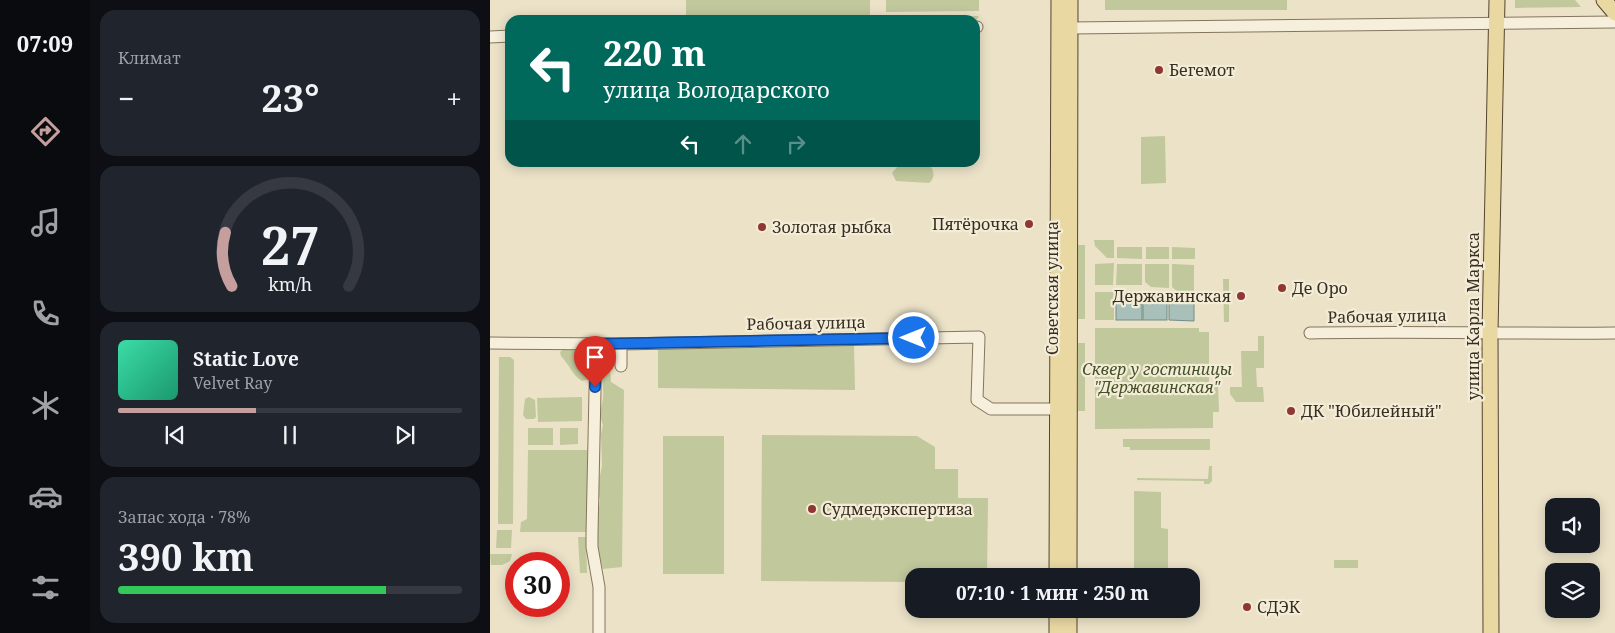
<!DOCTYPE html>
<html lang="ru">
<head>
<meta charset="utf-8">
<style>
  body { margin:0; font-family:"Noto Serif",serif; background:#20242c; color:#f1f3f6; height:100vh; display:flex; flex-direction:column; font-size:19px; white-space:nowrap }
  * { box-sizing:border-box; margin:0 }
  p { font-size:16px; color:#9ea1a6 }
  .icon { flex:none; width:28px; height:28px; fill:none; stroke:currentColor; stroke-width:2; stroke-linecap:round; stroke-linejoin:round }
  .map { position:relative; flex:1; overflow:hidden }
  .details { display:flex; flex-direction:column; gap:10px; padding:10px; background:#0d0f14; width:400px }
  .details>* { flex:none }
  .top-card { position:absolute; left:15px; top:15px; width:475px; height:152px; border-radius:15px; box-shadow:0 2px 12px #0003; background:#00695c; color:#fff; overflow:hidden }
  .controls { position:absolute; left:1055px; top:498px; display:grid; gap:10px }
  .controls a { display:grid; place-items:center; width:55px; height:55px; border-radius:10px; background:#171b24; box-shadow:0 2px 12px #0003; font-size:25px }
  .speed { position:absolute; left:15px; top:552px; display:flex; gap:10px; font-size:25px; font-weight:700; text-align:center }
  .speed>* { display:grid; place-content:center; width:65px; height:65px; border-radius:50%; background:#171b24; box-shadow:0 2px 12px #0003; line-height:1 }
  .speed .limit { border:8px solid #d22; background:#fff; color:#111 }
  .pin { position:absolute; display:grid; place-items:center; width:42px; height:42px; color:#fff; margin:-51px -21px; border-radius:50% 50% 50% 0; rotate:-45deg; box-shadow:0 0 5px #0007 }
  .pin .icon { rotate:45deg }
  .me { position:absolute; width:55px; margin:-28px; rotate:270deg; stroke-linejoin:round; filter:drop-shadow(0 0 4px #0008) }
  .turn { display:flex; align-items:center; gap:18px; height:105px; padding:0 15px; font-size:22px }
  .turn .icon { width:65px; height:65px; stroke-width:2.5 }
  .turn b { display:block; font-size:35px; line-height:42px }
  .lanes { display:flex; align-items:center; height:48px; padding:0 15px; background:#0003; justify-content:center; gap:25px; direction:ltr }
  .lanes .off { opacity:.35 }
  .big { font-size:38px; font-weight:700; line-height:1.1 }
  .details .widget { flex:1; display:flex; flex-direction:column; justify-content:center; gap:8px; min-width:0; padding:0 18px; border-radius:15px; background:#20242c }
  .details .dial { align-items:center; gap:0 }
  .dial svg { height:130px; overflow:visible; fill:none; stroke:#363941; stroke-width:7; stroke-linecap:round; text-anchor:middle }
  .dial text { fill:#f1f3f6; stroke:none }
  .song { display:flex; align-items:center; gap:15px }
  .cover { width:60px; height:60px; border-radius:8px; background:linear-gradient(135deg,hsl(160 70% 55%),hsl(160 70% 35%)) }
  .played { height:5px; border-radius:2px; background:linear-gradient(90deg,#c59f9e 40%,#363941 40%) }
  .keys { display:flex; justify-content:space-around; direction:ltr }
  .heat { display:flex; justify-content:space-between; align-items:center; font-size:28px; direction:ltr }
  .charge { height:8px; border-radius:4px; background:linear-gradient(90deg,#34c759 78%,#363941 0) }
  .trip { position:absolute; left:415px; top:568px; width:295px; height:50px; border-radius:15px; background:#171b24; box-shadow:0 2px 12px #0003; font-weight:700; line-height:50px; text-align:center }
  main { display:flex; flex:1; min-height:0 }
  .dock { display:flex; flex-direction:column; width:90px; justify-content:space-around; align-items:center; background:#090b0e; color:#9ea1a6 }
  .dock .icon { width:35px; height:35px }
  .dock .on { color:#c59f9e }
  .dock b { font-size:22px; color:#f1f3f6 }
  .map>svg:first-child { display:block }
  .green { fill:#c1c89c }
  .water { fill:#a8bfba; stroke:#708d87 }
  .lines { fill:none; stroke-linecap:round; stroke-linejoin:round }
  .minor-casing { stroke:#85755e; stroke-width:13 }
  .major-casing { stroke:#544432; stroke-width:17 }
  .minor { stroke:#f6efdb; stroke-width:11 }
  .major { stroke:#ead8a3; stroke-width:15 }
  .route-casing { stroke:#114b97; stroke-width:12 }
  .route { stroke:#1a73e8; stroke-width:9 }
  .poi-dot { fill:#8f3833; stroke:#f3ecd7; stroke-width:2 }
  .labels { text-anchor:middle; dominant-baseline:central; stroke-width:4.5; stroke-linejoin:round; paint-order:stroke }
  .poi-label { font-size:16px; fill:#372d21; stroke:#f3ecd7; text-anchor:start }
  .street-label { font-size:16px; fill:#372d21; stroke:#f3ecd7 }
  .park-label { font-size:16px; font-style:italic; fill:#455229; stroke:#f3ecd7 }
</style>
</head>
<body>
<main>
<nav class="dock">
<b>07:09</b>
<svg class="icon on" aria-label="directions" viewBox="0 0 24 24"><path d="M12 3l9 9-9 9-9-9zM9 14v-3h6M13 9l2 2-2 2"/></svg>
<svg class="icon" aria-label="music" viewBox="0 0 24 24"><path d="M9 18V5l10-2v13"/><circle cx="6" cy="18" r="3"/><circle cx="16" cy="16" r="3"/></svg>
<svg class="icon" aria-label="phone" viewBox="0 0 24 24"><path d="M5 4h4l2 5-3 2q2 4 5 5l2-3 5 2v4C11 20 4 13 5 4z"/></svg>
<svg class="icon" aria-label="climate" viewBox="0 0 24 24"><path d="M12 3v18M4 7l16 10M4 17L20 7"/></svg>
<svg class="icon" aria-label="car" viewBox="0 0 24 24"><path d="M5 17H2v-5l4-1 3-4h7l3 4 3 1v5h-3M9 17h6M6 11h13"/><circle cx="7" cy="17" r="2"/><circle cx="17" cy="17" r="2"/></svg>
<svg class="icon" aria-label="filters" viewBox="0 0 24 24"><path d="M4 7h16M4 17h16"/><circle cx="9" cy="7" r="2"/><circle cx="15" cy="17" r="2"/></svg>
</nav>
<section class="details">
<div class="widget"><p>Климат</p>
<div class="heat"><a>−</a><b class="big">23°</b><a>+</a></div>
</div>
<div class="widget dial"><svg viewBox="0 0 100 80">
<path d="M14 69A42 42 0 1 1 86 69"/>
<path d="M14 69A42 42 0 0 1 10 36" stroke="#c59f9e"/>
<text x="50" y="56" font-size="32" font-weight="700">27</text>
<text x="50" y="72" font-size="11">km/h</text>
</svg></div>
<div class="widget">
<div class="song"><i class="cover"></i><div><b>Static Love</b><p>Velvet Ray</p></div></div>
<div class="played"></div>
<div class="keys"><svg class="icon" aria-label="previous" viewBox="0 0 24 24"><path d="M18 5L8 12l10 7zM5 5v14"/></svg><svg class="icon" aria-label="pause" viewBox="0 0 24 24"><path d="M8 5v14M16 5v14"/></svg><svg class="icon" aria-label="next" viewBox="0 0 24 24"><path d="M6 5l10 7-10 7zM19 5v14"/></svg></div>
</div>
<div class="widget"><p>Запас хода · 78%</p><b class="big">390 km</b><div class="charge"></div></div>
</section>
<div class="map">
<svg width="1125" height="633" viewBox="0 0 1125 633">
  <rect width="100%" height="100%" fill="#ebe2c8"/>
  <g class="green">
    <rect x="196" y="0" width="184" height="20"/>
    <polygon points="396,0 489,0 489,11 396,12"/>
    <rect x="615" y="0" width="182" height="10"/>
    <polygon points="1025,0 1085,0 1091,7 1025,8"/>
    <polygon points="396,16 489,16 485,22 485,20 396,20"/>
    <polygon points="675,136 676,183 651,184 651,137"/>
    <path d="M408 166 441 167C445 173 444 179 439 183L406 181 402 173Z"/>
    <polygon points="604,240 624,240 624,258 617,258 605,246"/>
    <rect x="588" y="245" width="7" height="74"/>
    <polygon points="627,247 652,247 652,259 627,258"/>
    <rect x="656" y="247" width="23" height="12"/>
    <polygon points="682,247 705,248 705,259 682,259"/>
    <polygon points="624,263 623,285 605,285 605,264"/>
    <polygon points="627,264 652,264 652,285 626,285"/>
    <polygon points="655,264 679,264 679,288 661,287 655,282"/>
    <polygon points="682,264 704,265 704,292 688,292 682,287"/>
    <polygon points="733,279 739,279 739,322 734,322"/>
    <rect x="605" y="292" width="19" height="28"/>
    <polygon points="605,328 709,328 709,332 719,332 719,383 728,384 729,412 723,412 723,428 605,429"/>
    <polygon points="768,336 774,336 774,368 766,368 767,387 773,387 774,402 746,402 740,394 740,387 752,387 751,351 768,351"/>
    <rect x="588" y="343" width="7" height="68"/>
    <polygon points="168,346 364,346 365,390 168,388"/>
    <path d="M86 348 94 350 99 379 92 381C82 375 79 364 71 356L70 352 74 349Z"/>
    <polygon points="9,357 20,357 24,360 23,524 8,524"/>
    <path d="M114 367 120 369 121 382 134 390 132 567 113 569 107 549 108 515 110 500 108 492 109 481 112 466 111 434 113 425 109 413C115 401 114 385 110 372Z"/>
    <polygon points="39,397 45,400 46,417 44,419 36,419 33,415 35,399"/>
    <polygon points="92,397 92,421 48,422 47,398"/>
    <rect x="38" y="428" width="25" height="17"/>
    <polygon points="70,428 88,428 88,444 70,445"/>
    <polygon points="272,435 427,436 445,447 445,469 468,469 468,498 498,498 497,576 424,576 424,582 271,581"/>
    <rect x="173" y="436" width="61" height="138"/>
    <polygon points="633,439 720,439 720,450 640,450 640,447 633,447"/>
    <polygon points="38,450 97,450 97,532 30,532 31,522 37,519"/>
    <polygon points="719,466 722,466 722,481 719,484 714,484 714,481 647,480 647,478 718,479"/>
    <polygon points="644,491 671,492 671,528 678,529 678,576 644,576"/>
    <polygon points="7,530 22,530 21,548 6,548"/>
    <polygon points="88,537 96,537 97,573 90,573"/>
    <polygon points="0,554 22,554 20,561 12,565 1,565"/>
    <rect x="844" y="560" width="24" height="8"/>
  </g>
  <g class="water">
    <rect x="626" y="292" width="26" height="28"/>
    <rect x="653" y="295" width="24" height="25"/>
    <polygon points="679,298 704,298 704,321 679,320"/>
  </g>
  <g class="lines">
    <g class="minor-casing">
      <g id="minor">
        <polyline points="485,27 487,27"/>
        <polyline points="580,28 1125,22"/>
        <polyline points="0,37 20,36"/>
        <path d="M820 333C922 331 1023 334 1125 333"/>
        <polyline points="0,343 131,344 489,337 487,400 501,409 567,409"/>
        <polyline points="106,343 102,534 102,547 109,587 109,633"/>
        <polyline points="131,344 131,366"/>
      </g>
    </g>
    <g class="major-casing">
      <g id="major">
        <polyline points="1114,0 1125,13"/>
        <polyline points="567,576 569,0"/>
        <polyline points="579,576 580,0"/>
        <polyline points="567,609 567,633"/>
        <polyline points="579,633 579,609"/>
        <polyline points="1001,633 1000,332 1007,0"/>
      </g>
    </g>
    <use href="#minor" class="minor"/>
    <use href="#major" class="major"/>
  </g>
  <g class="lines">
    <g class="route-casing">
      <polyline id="route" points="105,387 106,344 424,338"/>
    </g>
    <use href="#route" class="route"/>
  </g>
  <g class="poi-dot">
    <circle cx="669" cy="70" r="5"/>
    <circle cx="539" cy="224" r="5"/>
    <circle cx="272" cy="227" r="5"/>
    <circle cx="792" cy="288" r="5"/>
    <circle cx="751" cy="296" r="5"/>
    <circle cx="801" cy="411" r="5"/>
    <circle cx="322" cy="509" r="5"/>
    <circle cx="757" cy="607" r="5"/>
  </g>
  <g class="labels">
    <g class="poi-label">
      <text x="679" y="70">Бегемот</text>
      <text x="529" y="224" text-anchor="end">Пятёрочка</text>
      <text x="282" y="227">Золотая рыбка</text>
      <text x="802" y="288">Де Оро</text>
      <text x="741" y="296" text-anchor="end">Державинская</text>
      <text x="811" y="411">ДК "Юбилейный"</text>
      <text x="332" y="509">Судмедэкспертиза</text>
      <text x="767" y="607">СДЭК</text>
    </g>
    <g class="street-label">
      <text transform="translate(562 288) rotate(-90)">Советская улица</text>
      <text transform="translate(897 316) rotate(-1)">Рабочая улица</text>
      <text transform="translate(983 316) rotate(-90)">улица Карла Маркса</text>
      <text transform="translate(316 323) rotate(-1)">Рабочая улица</text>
    </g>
    <g class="park-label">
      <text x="667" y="369">Сквер у гостиницы<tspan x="667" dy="18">"Державинская"</tspan></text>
    </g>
  </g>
</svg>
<div class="controls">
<a><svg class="icon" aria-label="sound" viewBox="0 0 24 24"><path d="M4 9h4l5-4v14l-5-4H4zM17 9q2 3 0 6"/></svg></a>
<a><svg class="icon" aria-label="layers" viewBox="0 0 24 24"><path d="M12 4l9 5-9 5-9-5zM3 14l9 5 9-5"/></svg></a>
</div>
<div class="speed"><div class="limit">30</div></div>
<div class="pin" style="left:105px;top:387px;background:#d93025"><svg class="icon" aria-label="arrive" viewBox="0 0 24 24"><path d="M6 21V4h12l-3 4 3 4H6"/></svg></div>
<svg class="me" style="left:424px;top:338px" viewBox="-20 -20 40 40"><circle r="17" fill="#1a73e8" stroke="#fff" stroke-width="3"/><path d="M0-11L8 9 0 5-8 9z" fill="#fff"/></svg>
<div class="trip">07:10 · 1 мин · 250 m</div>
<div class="top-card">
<div class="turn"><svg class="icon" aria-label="left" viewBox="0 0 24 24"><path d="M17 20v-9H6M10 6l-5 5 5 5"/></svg><div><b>220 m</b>улица Володарского</div></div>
<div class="lanes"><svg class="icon" aria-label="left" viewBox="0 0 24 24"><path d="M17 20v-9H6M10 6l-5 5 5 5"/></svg><svg class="icon off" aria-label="ahead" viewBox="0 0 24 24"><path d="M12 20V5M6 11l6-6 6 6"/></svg><svg class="icon off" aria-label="right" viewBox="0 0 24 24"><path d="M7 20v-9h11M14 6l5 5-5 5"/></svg></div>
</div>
</div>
</main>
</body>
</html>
